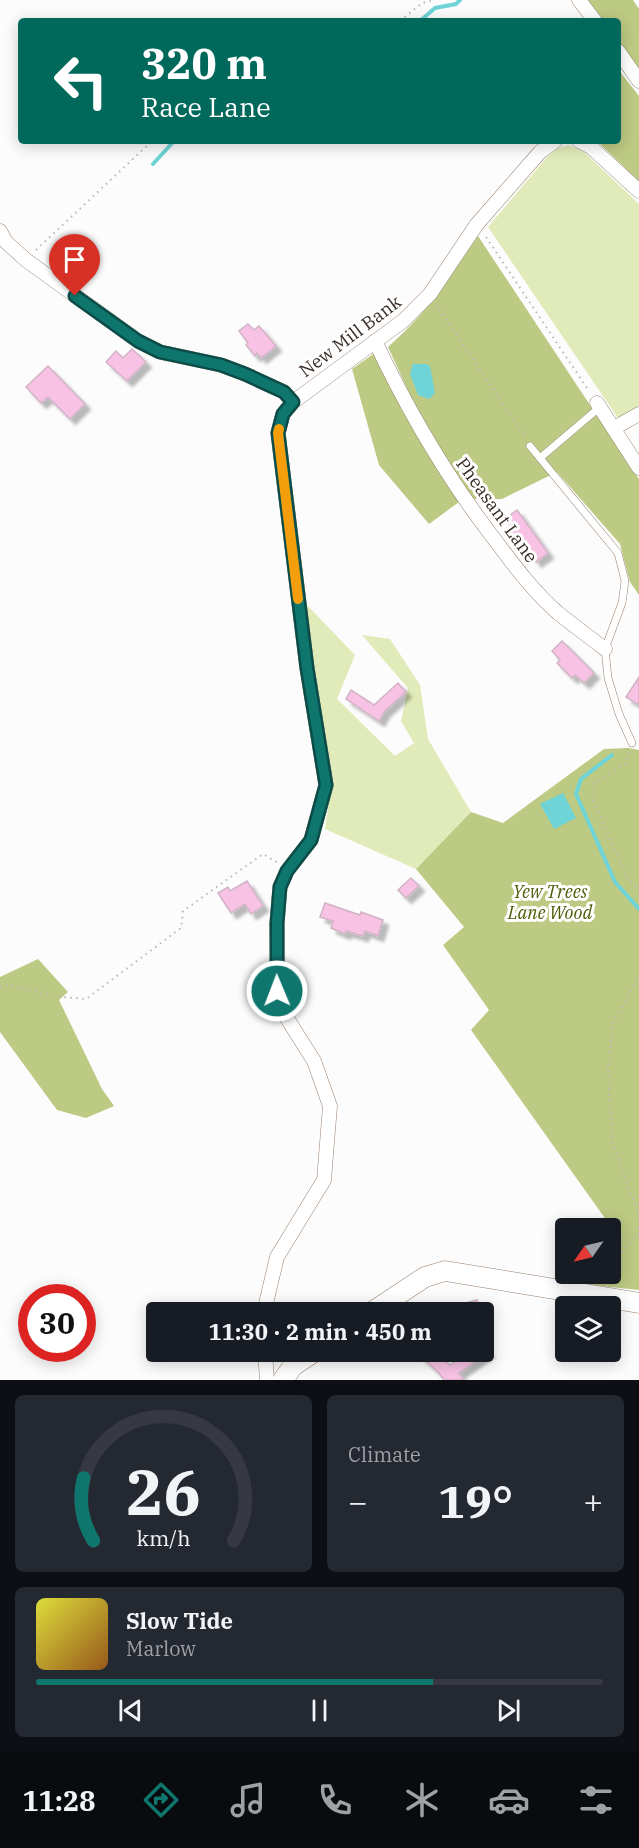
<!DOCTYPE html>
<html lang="en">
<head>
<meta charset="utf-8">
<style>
  body { margin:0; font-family:"IBM Plex Serif",serif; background:#242831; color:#f1f3f6; height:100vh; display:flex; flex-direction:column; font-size:22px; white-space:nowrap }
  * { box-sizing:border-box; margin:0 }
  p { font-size:20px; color:#9ea1a6 }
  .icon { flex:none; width:33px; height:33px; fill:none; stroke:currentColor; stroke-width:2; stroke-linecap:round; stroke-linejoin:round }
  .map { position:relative; height:1380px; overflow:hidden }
  .details { display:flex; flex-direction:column; gap:15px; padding:15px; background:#0d0f14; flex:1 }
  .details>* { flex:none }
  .guide { position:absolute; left:18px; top:18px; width:603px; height:126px; border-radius:6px; box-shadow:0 3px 15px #0003; background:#00695c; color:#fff; overflow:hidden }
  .needle { width:39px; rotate:236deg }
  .tools { position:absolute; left:555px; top:1218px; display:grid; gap:12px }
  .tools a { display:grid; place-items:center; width:66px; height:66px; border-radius:6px; background:#171b24; box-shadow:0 3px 15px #0003; font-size:30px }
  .speed { position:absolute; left:18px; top:1284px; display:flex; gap:12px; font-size:30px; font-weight:700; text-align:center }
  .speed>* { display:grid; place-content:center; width:78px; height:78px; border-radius:50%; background:#171b24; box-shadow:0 3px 15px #0003; line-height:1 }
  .speed .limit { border:9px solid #d22; background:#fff; color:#111 }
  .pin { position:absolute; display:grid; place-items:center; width:51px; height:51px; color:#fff; margin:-62px -26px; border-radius:50% 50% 50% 0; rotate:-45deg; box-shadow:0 0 6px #0007 }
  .pin .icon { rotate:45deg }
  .me { position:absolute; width:66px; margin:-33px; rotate:359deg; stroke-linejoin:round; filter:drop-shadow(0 0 4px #0008) }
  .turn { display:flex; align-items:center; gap:21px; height:126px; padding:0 24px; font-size:27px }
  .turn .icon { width:78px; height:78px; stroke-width:2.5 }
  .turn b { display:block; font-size:42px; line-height:51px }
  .big { font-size:45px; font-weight:700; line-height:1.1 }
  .details .widget { flex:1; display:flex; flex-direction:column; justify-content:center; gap:9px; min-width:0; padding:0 21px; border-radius:9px; background:#242831 }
  .details .dial { align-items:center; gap:0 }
  .dial svg { height:156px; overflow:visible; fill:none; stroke:#363941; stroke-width:7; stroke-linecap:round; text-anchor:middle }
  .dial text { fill:#f1f3f6; stroke:none }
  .song { display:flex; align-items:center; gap:18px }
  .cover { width:72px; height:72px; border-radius:9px; background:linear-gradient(135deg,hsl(60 70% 55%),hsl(30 70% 35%)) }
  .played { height:6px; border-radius:3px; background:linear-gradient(90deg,#0f766e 70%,#363941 70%) }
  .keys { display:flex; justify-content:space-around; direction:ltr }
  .heat { display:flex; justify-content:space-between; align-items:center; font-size:33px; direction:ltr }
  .details .tiles { flex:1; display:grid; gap:15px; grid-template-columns:1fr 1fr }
  .widget:last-child { grid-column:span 2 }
  .trip { position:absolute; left:146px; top:1302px; width:348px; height:60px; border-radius:6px; background:#171b24; box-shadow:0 3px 15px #0003; font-weight:700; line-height:60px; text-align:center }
  .menu { display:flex; height:96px; justify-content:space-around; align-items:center; background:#090b0e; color:#9ea1a6 }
  .menu .icon { width:42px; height:42px }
  .menu .selected { color:#0f766e }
  .menu b { font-size:27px; color:#f1f3f6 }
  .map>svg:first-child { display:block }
  .green { fill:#e1ebb9 }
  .forest { fill:#bdca83 }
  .water { fill:#6ed4d7 }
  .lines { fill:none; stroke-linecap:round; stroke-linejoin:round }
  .stream { stroke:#6ed4d7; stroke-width:4 }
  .building { fill:#f8c2e4; stroke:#d1b3c5; stroke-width:1.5; filter:url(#shadow) }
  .lane-casing { stroke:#9b806f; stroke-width:8 }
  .street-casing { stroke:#9b806f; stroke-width:15 }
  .secondary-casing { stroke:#9b806f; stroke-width:21 }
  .path { stroke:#bab7b4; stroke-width:2; stroke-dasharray:1.5 4.5; stroke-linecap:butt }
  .lane { stroke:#fff; stroke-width:7 }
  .street { stroke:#fff; stroke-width:14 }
  .secondary { stroke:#fff; stroke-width:20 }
  .route-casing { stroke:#0a4d48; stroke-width:15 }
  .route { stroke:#0f766e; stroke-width:10 }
  .slow { stroke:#f59e0b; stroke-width:10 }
  .labels { text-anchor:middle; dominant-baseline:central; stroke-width:6; stroke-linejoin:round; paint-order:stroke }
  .street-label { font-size:18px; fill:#392d26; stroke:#fff }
  .park-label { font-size:18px; font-style:italic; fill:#515b07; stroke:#fff }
</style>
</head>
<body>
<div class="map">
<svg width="639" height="1380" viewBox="0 0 639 1380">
  <defs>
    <filter id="shadow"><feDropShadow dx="5.5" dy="5.5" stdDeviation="1.5" flood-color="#0004"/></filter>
  </defs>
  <rect width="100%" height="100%" fill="#fbfcfb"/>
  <g class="green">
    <polygon points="569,145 585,153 639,204 639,406 618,418 488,227 547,157 558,148"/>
    <polygon points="305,603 355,655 337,699 395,756 414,743 401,721 408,688 362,635 390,639 420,685 428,739 471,812 416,869 325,829 331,786"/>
  </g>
  <g class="forest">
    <polygon points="587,0 633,0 639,9 639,70 618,42 618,21 603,21"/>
    <polygon points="618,69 639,96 639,181 597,141 618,141"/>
    <path d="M478 236 639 479V595L630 582 620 544 557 472 502 499H470L416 408 388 347C426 314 450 277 478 236Z"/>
    <polygon points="376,352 387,381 459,502 429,524 379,465 352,369"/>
    <polygon points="628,748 639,750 639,1290 555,1281 567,1274 610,1274 611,1245 619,1238 471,1030 489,1010 443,945 464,927 416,869 471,812 503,823 604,749"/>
    <polygon points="38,959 68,992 59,1000 102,1089 114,1106 86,1118 57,1110 0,1032 0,977"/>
  </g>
  <g class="water">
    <polygon points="413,364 426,364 430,366 435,393 429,399 418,395 410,374"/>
    <polygon points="563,793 576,818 554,829 540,804"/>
  </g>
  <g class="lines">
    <g class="stream">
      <polyline points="420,21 435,8 456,4 460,0"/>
      <polyline points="153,164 174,141"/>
      <polyline points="612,755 581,779 576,794 615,882 639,909"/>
    </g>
  </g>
  <g class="building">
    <polygon points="248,324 254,330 259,326 276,346 261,358 257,353 255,356 246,345 248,343 239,331"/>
    <polygon points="132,349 146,362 127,381 106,362 116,351 123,358"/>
    <polygon points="48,366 85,404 70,419 48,397 41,403 26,387"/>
    <polygon points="517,510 548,553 536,562 527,549 525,551 520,545 511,533 514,531 505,519"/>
    <polygon points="562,641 594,673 584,683 575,675 572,678 557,663 560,660 552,651"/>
    <polygon points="639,677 639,705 626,697"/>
    <polygon points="398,683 406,692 384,712 379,721 346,699 351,690 374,705"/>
    <polygon points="411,878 419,886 406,898 398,890"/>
    <polygon points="247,881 263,906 251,914 245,904 231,913 218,893 228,887 230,891"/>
    <polygon points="325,903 360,915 361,912 383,920 378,936 365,931 363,936 346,931 345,934 331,928 333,921 320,917"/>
    <polygon points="477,1300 481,1312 442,1312 442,1309"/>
    <polygon points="416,1352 435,1352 450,1365 468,1352 489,1352 459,1373 464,1380 444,1380 439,1373"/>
  </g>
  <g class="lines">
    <g class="lane-casing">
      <g id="lane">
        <polyline points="530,446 618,553 625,581 622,603 605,649 608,678 619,714 632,743"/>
        <polyline points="540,458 600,407"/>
      </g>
    </g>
    <g class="street-casing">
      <g id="street">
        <polyline points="579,0 595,21"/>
        <polyline points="618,51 639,81"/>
        <polyline points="579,141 591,147 639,191"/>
        <polyline points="0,231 6,242 26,260 138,341 160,352 221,365 245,374 284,392 293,402"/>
        <path d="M375 341C409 413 449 481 498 544 516 568 535 593 558 613 573 625 589 637 605 649"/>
        <polyline points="597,403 639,468"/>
        <polyline points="614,428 639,414"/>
        <polyline points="264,1312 277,1257 324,1180 330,1106 314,1061 278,1004 277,923 280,887 287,871 311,840 326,785 307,668 278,433 283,414 293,402 403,321 430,294 477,224 540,152 555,141"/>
        <polyline points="265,1352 267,1380"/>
      </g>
    </g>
    <g class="secondary-casing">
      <g id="secondary">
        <polyline points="372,1312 425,1277 445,1271 639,1303"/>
        <polyline points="283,1380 293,1366 314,1352"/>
      </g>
    </g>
    <g class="path">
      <polyline points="400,21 422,3 435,0"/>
      <polyline points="486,237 589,391"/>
      <polyline points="36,250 152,141"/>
      <polyline points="436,304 525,437"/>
      <polyline points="629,752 625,764 594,784 592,798 627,877 639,892"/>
      <polyline points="0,987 6,985 62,997 86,999 181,928 183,911 263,854 278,863"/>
      <polyline points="610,1266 638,1234 639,1215 613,1145 608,1070 613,1023 639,977"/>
      <polyline points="578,1276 591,1274"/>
    </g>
    <use href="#lane" class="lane"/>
    <use href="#street" class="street"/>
    <use href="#secondary" class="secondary"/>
  </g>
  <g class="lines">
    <g class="route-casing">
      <polyline id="route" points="75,296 138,341 160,352 221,365 245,374 284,392 293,402 283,414 278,433 307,668 326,785 311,840 287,871 280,887 277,923 277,991"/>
    </g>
    <use href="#route" class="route"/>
    <polyline class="slow" points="279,429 278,433 298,599"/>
  </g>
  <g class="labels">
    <g class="street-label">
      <text transform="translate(350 336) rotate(-37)">New Mill Bank</text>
      <text transform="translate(497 510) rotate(54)">Pheasant Lane</text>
    </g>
    <g class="park-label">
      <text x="550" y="891">Yew Trees<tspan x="550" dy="21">Lane Wood</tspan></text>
    </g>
  </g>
</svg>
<div class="tools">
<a><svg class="needle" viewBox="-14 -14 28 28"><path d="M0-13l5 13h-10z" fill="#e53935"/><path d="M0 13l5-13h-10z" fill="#9ea1a6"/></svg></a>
<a><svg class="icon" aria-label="layers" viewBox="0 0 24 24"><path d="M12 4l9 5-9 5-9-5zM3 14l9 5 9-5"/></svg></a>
</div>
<div class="speed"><div class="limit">30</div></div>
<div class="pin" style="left:75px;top:296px;background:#d93025"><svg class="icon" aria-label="arrive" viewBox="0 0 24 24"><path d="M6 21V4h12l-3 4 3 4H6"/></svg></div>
<svg class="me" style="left:277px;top:991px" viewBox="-20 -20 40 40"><circle r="17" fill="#0f766e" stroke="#fff" stroke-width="3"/><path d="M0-11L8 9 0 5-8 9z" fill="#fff"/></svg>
<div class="trip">11:30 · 2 min · 450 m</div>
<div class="guide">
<div class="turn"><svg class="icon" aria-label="left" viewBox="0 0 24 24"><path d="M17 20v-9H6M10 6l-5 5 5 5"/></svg><div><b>320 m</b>Race Lane</div></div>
</div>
</div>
<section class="details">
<div class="tiles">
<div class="widget dial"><svg viewBox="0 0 100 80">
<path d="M14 69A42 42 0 1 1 86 69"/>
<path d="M14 69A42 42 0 0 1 9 37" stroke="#0f766e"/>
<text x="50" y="56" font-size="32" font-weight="700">26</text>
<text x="50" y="72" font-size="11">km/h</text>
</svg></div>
<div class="widget"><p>Climate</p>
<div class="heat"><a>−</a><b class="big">19°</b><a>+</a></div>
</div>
<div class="widget">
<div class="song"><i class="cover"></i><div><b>Slow Tide</b><p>Marlow</p></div></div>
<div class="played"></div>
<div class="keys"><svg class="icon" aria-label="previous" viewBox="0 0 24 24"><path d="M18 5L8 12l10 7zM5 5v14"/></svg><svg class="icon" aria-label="pause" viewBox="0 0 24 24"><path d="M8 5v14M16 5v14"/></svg><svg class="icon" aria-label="next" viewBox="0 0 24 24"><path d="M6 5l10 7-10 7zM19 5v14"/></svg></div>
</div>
</div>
</section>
<nav class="menu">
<b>11:28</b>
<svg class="icon selected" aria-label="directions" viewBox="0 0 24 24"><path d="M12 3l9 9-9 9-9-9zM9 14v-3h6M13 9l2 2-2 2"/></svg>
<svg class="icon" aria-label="music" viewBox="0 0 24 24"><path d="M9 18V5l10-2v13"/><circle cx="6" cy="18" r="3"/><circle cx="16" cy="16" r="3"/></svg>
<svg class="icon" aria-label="phone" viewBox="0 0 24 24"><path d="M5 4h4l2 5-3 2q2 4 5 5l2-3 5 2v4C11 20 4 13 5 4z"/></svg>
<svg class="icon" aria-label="climate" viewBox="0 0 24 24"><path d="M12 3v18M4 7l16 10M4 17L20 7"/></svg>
<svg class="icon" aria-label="car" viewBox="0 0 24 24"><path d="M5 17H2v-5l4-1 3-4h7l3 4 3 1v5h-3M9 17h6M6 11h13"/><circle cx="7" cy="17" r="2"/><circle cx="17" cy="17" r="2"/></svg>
<svg class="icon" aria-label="filters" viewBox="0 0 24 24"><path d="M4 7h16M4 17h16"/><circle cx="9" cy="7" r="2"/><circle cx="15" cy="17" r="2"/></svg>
</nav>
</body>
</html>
